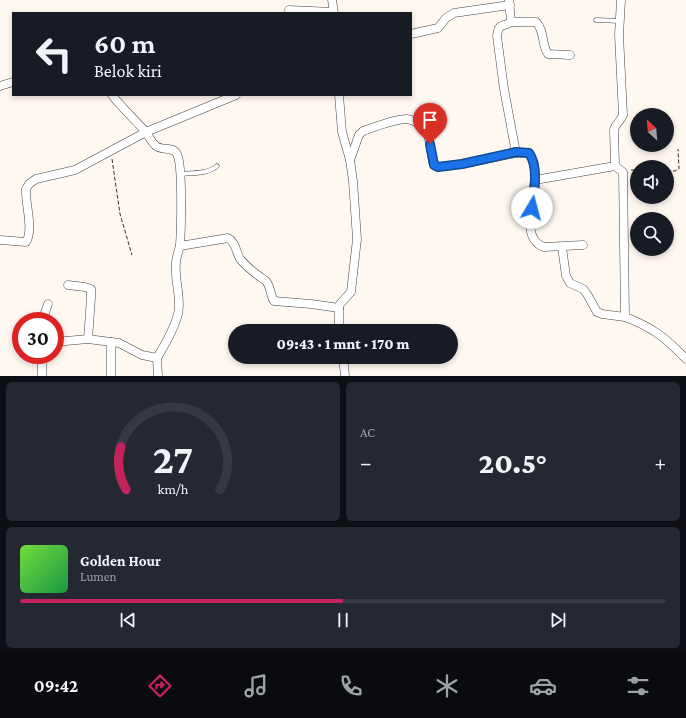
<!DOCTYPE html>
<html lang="id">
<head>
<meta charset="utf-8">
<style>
  body { margin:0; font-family:"Crimson Pro",serif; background:#242831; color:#f1f3f6; height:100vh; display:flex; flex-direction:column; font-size:15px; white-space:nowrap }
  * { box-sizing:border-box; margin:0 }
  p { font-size:13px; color:#9ea1a6 }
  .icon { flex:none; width:22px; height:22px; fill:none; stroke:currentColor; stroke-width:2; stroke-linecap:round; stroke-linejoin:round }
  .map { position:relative; height:376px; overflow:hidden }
  .drawer { display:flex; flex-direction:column; gap:6px; padding:6px; background:#0d0f14; flex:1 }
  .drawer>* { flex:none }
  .banner { position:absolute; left:12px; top:12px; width:400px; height:84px; border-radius:0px; box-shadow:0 2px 6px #0003; background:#171b24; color:#f1f3f6; overflow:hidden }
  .needle { width:26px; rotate:334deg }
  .tools { position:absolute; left:630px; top:108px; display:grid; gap:8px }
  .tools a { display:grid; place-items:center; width:44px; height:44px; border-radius:50%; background:#171b24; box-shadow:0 2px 6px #0003; font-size:20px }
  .speed { position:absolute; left:12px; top:312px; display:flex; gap:8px; font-size:20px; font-weight:700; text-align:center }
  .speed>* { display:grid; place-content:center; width:52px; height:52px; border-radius:50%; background:#171b24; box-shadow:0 2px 6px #0003; line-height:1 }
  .speed .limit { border:6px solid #d22; background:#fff; color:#111 }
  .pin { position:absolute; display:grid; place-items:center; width:34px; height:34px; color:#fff; margin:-41px -17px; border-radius:50% 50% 50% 0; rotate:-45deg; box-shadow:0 0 4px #0007 }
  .pin .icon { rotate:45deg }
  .me { position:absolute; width:44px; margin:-22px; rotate:8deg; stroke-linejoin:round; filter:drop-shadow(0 0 3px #0008) }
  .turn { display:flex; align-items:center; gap:14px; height:84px; padding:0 16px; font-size:18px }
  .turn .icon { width:52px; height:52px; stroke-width:2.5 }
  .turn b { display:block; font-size:28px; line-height:34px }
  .big { font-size:30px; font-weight:800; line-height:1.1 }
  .drawer .widget { flex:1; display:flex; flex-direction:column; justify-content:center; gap:6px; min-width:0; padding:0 14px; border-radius:6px; background:#242831 }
  .drawer .dial { align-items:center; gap:0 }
  .dial svg { height:104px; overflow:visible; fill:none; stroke:#363941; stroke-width:7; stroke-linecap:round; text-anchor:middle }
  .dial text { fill:#f1f3f6; stroke:none }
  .song { display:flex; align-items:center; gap:12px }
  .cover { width:48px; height:48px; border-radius:6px; background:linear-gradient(135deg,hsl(100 70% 55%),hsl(140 70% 35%)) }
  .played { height:4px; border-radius:2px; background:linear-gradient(90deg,#c3235c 50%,#363941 50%) }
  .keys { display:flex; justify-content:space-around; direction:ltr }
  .heat { display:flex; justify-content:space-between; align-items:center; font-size:22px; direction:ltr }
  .drawer .tiles { flex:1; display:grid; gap:6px; grid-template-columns:1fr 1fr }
  .widget:last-child { grid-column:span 2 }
  .trip { position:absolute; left:228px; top:324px; width:230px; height:40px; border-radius:20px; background:#171b24; box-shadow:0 2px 6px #0003; font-weight:800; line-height:40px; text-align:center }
  .dock { display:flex; height:64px; justify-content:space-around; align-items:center; background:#090b0e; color:#9ea1a6 }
  .dock .icon { width:28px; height:28px }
  .dock .current { color:#c3235c }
  .dock b { font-size:18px; color:#f1f3f6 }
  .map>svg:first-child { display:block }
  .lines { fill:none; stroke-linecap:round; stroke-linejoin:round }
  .service-casing { stroke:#424242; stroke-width:5 }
  .minor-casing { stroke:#424242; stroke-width:9 }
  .path { stroke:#313131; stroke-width:1; stroke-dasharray:4 2; stroke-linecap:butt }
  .service { stroke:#fff; stroke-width:4 }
  .minor { stroke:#fff; stroke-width:8 }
  .route-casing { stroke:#114b97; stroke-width:10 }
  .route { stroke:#1a73e8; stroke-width:7 }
</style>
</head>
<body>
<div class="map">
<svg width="686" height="376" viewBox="0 0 686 376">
  <rect width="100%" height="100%" fill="#fff8f1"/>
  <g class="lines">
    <g class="service-casing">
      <g id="service">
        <polyline points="596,20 620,21"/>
        <path d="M180 174C192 173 208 174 217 166"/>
      </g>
    </g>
    <g class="minor-casing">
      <g id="minor">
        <polyline points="332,0 334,13"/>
        <path d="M509 0 511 22C502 28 499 22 497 36L504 89 516 153"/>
        <path d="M621 0 619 35 623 115C621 121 615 124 614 130L615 166 623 172 625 317C652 327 666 338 686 359"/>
        <polyline points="289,10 333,12"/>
        <path d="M511 22H536C545 31 541 44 548 54L570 55"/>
        <polyline points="411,34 438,28 446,18 454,13 510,5"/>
        <polyline points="0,86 13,82"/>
        <path d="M112 95C122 108 134 119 145 131 149 136 151 142 156 146 162 151 173 146 177 154 183 165 181 231 180 245 179 251 176 257 176 263 174 281 182 297 178 314 174 330 165 344 157 358"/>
        <polyline points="339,95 342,132 350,160 353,181 357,239 351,292 340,304 339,308 339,331"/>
        <path d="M350 160 359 135 363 131C374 127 395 119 407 119 414 120 424 126 428 133L433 162 434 165 438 167 462 164 516 153H529C548 177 512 236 544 247L583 245"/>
        <polyline points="535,180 615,166"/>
        <path d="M0 240 26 242C34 230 25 203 26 189L29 184 36 179 75 170 146 132 236 95"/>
        <path d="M180 246 228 238C236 242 236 252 240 259 245 265 252 271 259 276 261 278 264 279 266 281 271 287 270 295 274 301L311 304 339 308"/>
        <polyline points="562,247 566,276 570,283 583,289 587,294 597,312 602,314 625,317"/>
        <polyline points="68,285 85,287 91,289 91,298 88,339"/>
        <polyline points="42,321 48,304"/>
        <polyline points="55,342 88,339 111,342 119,343 142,355 157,358 158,376"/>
        <polyline points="343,357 345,376"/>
        <polyline points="42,376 42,355"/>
        <polyline points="111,376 111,342"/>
      </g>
    </g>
    <g class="path">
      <polyline points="112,159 120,214 132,255"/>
      <polyline points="631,170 637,170"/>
      <polyline points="667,171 675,171 679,169 678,149"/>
    </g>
    <use href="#service" class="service"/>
    <use href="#minor" class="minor"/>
  </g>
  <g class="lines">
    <g class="route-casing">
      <path id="route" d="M430 144 434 165 438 167 462 164 516 152 529 153C539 167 534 193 532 208"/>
    </g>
    <use href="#route" class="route"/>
  </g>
</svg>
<div class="tools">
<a><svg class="needle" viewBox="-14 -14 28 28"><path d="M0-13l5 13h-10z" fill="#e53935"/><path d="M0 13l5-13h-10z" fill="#9ea1a6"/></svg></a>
<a><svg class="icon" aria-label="sound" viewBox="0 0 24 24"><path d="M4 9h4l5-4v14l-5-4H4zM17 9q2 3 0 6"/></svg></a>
<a><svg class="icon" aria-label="search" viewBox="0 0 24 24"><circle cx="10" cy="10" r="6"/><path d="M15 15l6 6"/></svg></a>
</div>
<div class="speed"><div class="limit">30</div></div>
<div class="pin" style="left:430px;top:144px;background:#d93025"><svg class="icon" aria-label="arrive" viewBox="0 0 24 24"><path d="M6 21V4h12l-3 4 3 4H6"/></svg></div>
<svg class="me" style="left:532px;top:208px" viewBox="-20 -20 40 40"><circle r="19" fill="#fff"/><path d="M0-13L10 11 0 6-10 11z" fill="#1a73e8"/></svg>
<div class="trip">09:43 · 1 mnt · 170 m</div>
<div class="banner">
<div class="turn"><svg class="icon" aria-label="left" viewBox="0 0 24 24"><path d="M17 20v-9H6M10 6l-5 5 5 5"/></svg><div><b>60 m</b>Belok kiri</div></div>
</div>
</div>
<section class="drawer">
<div class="tiles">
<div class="widget dial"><svg viewBox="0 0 100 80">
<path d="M14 69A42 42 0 1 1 86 69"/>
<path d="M14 69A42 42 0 0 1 10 36" stroke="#c3235c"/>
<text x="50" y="56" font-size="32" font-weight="700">27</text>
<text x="50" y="72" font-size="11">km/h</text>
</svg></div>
<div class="widget"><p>AC</p>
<div class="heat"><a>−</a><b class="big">20.5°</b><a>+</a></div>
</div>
<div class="widget">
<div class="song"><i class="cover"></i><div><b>Golden Hour</b><p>Lumen</p></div></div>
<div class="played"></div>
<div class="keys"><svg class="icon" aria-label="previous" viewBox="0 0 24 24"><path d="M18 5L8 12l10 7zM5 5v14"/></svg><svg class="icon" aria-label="pause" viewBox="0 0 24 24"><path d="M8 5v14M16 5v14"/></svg><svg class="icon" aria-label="next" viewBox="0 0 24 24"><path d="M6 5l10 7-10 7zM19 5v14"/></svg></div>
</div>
</div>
</section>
<nav class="dock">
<b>09:42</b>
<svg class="icon current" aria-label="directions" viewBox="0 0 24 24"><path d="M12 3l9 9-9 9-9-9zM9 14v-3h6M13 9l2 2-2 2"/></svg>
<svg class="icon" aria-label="music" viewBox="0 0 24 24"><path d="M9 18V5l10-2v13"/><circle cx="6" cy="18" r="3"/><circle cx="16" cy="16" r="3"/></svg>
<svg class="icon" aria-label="phone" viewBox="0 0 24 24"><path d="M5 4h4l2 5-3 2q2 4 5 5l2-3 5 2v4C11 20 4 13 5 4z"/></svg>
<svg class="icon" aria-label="climate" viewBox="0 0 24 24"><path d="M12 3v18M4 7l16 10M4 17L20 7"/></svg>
<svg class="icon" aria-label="car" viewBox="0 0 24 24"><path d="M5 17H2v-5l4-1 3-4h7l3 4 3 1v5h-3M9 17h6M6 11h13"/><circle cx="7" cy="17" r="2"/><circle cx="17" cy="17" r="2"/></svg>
<svg class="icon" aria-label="filters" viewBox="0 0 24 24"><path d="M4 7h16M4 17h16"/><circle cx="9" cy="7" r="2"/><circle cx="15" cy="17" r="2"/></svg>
</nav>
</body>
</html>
